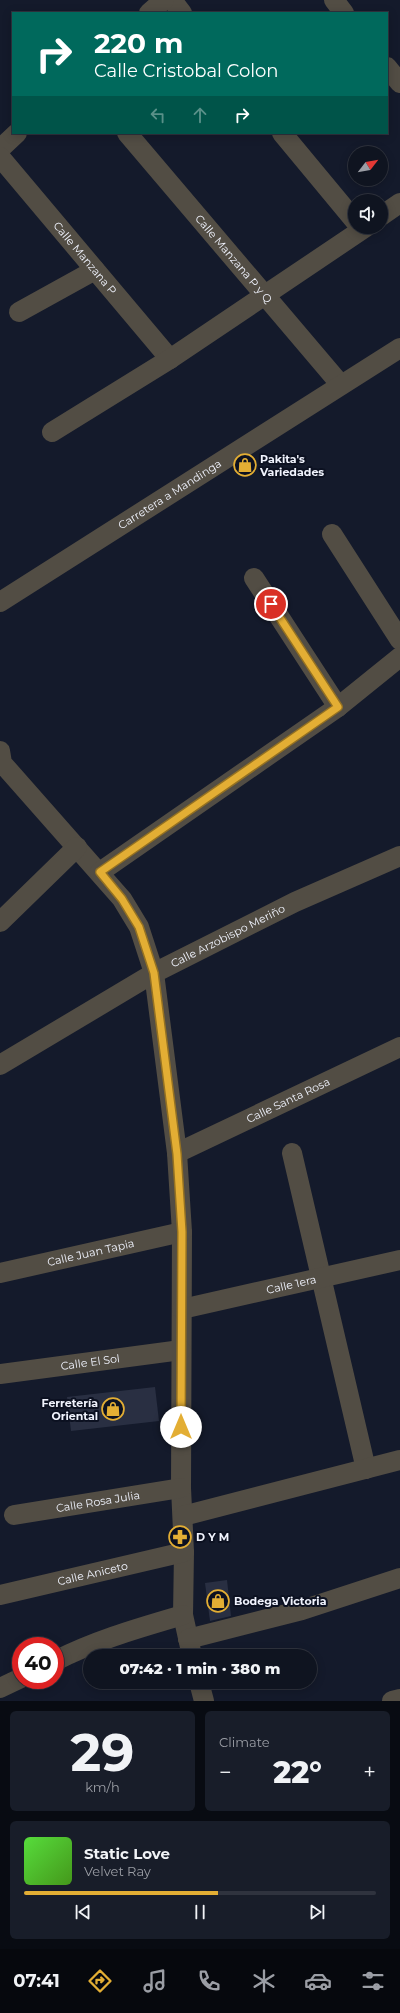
<!DOCTYPE html>
<html lang="en">
<head>
<meta charset="utf-8">
<style>
  body { margin:0; font-family:Montserrat,sans-serif; background:#181d29; color:#f1f3f6; height:100vh; display:flex; flex-direction:column; font-size:15px; white-space:nowrap }
  * { box-sizing:border-box; margin:0 }
  p { font-size:13px; color:#9b9ea5 }
  .icon { flex:none; width:22px; height:22px; fill:none; stroke:currentColor; stroke-width:2; stroke-linecap:round; stroke-linejoin:round }
  .map { position:relative; height:1701px; overflow:hidden }
  .panel { display:flex; flex-direction:column; gap:10px; padding:10px; background:#080b12; flex:1 }
  .panel>* { flex:none }
  .top-card { position:absolute; left:12px; top:12px; width:376px; height:122px; border-radius:0px; box-shadow:0 2px 10px #0003,0 0 0 1px #2f333e; background:#00695c; color:#fff; overflow:hidden }
  .needle { width:26px; rotate:59deg }
  .controls { position:absolute; left:348px; top:146px; display:grid; gap:8px }
  .controls a { display:grid; place-items:center; width:40px; height:40px; border-radius:50%; background:#0f1420; box-shadow:0 2px 10px #0003,0 0 0 1px #2f333e; font-size:20px }
  .speed { position:absolute; left:12px; top:1637px; display:flex; gap:8px; font-size:20px; font-weight:700; text-align:center }
  .speed>* { display:grid; place-content:center; width:52px; height:52px; border-radius:50%; background:#0f1420; box-shadow:0 2px 10px #0003,0 0 0 1px #2f333e; line-height:1 }
  .speed .limit { border:6px solid #d22; background:#fff; color:#111 }
  .pin { position:absolute; display:grid; place-items:center; width:34px; height:34px; color:#fff; margin:-17px; border:2px solid #fff; border-radius:50%; box-shadow:0 1px 4px #0007 }
  .me { position:absolute; width:44px; margin:-22px; rotate:0deg; stroke-linejoin:round; filter:drop-shadow(0 0 3px #0008) }
  .turn { display:flex; align-items:center; gap:14px; height:84px; padding:0 16px; font-size:18px }
  .turn .icon { width:52px; height:52px; stroke-width:2.5 }
  .turn b { display:block; font-size:28px; line-height:34px }
  .lanes { display:flex; align-items:center; height:38px; padding:0 16px; background:#0003; justify-content:center; gap:20px; direction:ltr }
  .lanes .off { opacity:.35 }
  .big { font-size:30px; font-weight:800; line-height:1.1 }
  .panel .widget { flex:1; display:flex; flex-direction:column; justify-content:center; gap:6px; min-width:0; padding:0 14px; border-radius:6px; background:#181d29 }
  .panel .dial { align-items:center; gap:0 }
  .dial b { font-size:52px; line-height:1 }
  .song { display:flex; align-items:center; gap:12px }
  .cover { width:48px; height:48px; border-radius:6px; background:linear-gradient(135deg,hsl(110 70% 55%),hsl(100 70% 35%)) }
  .played { height:4px; border-radius:2px; background:linear-gradient(90deg,#e3ae34 55%,#2f333e 55%) }
  .keys { display:flex; justify-content:space-around; direction:ltr }
  .heat { display:flex; justify-content:space-between; align-items:center; font-size:22px; direction:ltr }
  .panel .tiles { flex:1; display:grid; gap:10px; grid-template-columns:1fr 1fr }
  .widget:last-child { grid-column:span 2 }
  .trip { position:absolute; left:83px; top:1649px; width:234px; height:40px; border-radius:20px; background:#0f1420; box-shadow:0 2px 10px #0003,0 0 0 1px #2f333e; font-weight:800; line-height:40px; text-align:center }
  .dock { display:flex; height:64px; justify-content:space-around; align-items:center; background:#06080d; color:#9b9ea5 }
  .dock .icon { width:28px; height:28px }
  .dock .current { color:#e3ae34 }
  .dock b { font-size:18px; color:#f1f3f6 }
  .map>svg:first-child { display:block }
  .building { fill:#292f42 }
  .lines { fill:none; stroke-linecap:round; stroke-linejoin:round }
  .minor { stroke:#524d44; stroke-width:20 }
  .route-casing { stroke:#947122; stroke-width:10 }
  .route { stroke:#e3ae34; stroke-width:7 }
  .labels { text-anchor:middle; dominant-baseline:central; stroke-width:4; stroke-linejoin:round; paint-order:stroke }
  .street-label { font-size:11px; fill:#f0f3fd; stroke:#0c1121 }
  .poi-label { font-size:11px; font-weight:bold; fill:#f0f3fd; stroke:#0c1121; text-anchor:start }
</style>
</head>
<body>
<div class="map">
<svg width="400" height="1701" viewBox="0 0 400 1701">
  <rect width="100%" height="100%" fill="#141a2b"/>
  <g class="building">
    <polygon points="155,1387 159,1421 71,1431 67,1397"/>
    <polygon points="227,1580 231,1616 210,1621 205,1583"/>
  </g>
  <g class="lines">
    <g class="minor">
      <polyline points="172,0 182,13"/>
      <polyline points="334,0 344,13"/>
      <polyline points="149,13 164,0"/>
      <polyline points="387,67 400,83"/>
      <path id="s1" d="M127 133 341 385"/>
      <polyline points="282,133 355,221"/>
      <polyline points="0,149 17,133"/>
      <path id="s2" d="M0 157 170 359"/>
      <polyline points="381,216 400,203"/>
      <polyline points="19,312 95,270"/>
      <polyline points="52,432 170,359 366,227"/>
      <polyline points="332,534 400,640"/>
      <polyline points="254,578 338,707"/>
      <path id="s3" d="M0 602 400 348"/>
      <polyline points="0,751 2,763 122,899 139,927 154,973 177,1153 182,1232 181,1488 184,1552 183,1615 192,1656"/>
      <polyline points="100,872 338,707 400,657"/>
      <polyline points="0,922 77,847"/>
      <path id="s4" d="M0 1065 154 973 295 902 400 856"/>
      <path id="s5" d="M177 1153 400 1047"/>
      <polyline points="292,1153 366,1469"/>
      <path id="s6" d="M0 1273 182 1232"/>
      <path id="s7" d="M182 1309 400 1260"/>
      <path id="s8" d="M0 1374 181 1350"/>
      <path id="s9" d="M14 1515 181 1488"/>
      <polyline points="183,1516 400,1460"/>
      <path id="s10" d="M0 1595 184 1552"/>
      <polyline points="188,1639 302,1610 400,1578"/>
      <path d="M55 1661C96 1640 139 1628 183 1615"/>
      <polyline points="199,1682 204,1701"/>
      <polyline points="0,1688 21,1678"/>
      <polyline points="392,1701 400,1699"/>
    </g>
  </g>
  <g class="lines">
    <g class="route-casing">
      <polyline id="route" points="181,1427 182,1232 177,1154 154,973 139,927 122,899 100,872 338,707 271,604"/>
    </g>
    <use href="#route" class="route"/>
  </g>
  <defs>
    <g id="shop-ring" transform="scale(1.15)"><circle r="9.5" fill="#0c1121" stroke="#e3ae34" stroke-width="1.5"/><path d="M-5-2.5h2.3a2.7 3.5 0 0 1 5.4 0H5L5.5 6h-11ZM-1.5-2.5h3a1.5 2.3 0 0 0-3 0Z" fill="#e3ae34"/></g>
    <g id="pharmacy-ring" transform="scale(1.15)"><circle r="9.5" fill="#0c1121" stroke="#e3ae34" stroke-width="1.5"/><path d="M-2-6h4v4h4v4h-4v4h-4v-4h-4v-4h4Z" fill="#e3ae34"/></g>
  </defs>
  <g fill-rule="evenodd">
    <use href="#shop-ring" x="245" y="465"/>
    <use href="#shop-ring" x="113" y="1409"/>
    <use href="#pharmacy-ring" x="180" y="1537"/>
    <use href="#shop-ring" x="218" y="1601"/>
  </g>
  <g class="labels">
    <g class="street-label">
      <text stroke="none"><textPath href="#s2" startOffset="132">Calle Manzana P</textPath></text>
      <text stroke="none"><textPath href="#s1" startOffset="165">Calle Manzana P y Q</textPath></text>
      <text stroke="none"><textPath href="#s3" startOffset="201">Carretera a Mandinga</textPath></text>
      <text stroke="none"><textPath href="#s4" startOffset="262">Calle Arzobispo Meriño</textPath></text>
      <text stroke="none"><textPath href="#s5" startOffset="123">Calle Santa Rosa</textPath></text>
      <text stroke="none"><textPath href="#s6" startOffset="93">Calle Juan Tapia</textPath></text>
      <text stroke="none"><textPath href="#s7" startOffset="112">Calle 1era</textPath></text>
      <text stroke="none"><textPath href="#s8" startOffset="91">Calle El Sol</textPath></text>
      <text stroke="none"><textPath href="#s9" startOffset="85">Calle Rosa Julia</textPath></text>
      <text stroke="none"><textPath href="#s10" startOffset="95">Calle Aniceto</textPath></text>
    </g>
    <g class="poi-label">
      <text x="260" y="459">Pakita's<tspan x="260" dy="13">Variedades</tspan></text>
      <text x="98" y="1403" text-anchor="end">Ferretería<tspan x="98" dy="13">Oriental</tspan></text>
      <text x="196" y="1537">D Y M</text>
      <text x="234" y="1601">Bodega Victoria</text>
    </g>
  </g>
</svg>
<div class="controls">
<a><svg class="needle" viewBox="-14 -14 28 28"><path d="M0-13l5 13h-10z" fill="#e53935"/><path d="M0 13l5-13h-10z" fill="#9b9ea5"/></svg></a>
<a><svg class="icon" aria-label="sound" viewBox="0 0 24 24"><path d="M4 9h4l5-4v14l-5-4H4zM17 9q2 3 0 6"/></svg></a>
</div>
<div class="speed"><div class="limit">40</div></div>
<div class="pin" style="left:271px;top:604px;background:#d93025"><svg class="icon" aria-label="arrive" viewBox="0 0 24 24"><path d="M6 21V4h12l-3 4 3 4H6"/></svg></div>
<svg class="me" style="left:181px;top:1427px" viewBox="-20 -20 40 40"><circle r="19" fill="#fff"/><path d="M0-13L10 11 0 6-10 11z" fill="#e3ae34"/></svg>
<div class="trip">07:42 · 1 min · 380 m</div>
<div class="top-card">
<div class="turn"><svg class="icon" aria-label="right" viewBox="0 0 24 24"><path d="M7 20v-9h11M14 6l5 5-5 5"/></svg><div><b>220 m</b>Calle Cristobal Colon</div></div>
<div class="lanes"><svg class="icon off" aria-label="left" viewBox="0 0 24 24"><path d="M17 20v-9H6M10 6l-5 5 5 5"/></svg><svg class="icon off" aria-label="ahead" viewBox="0 0 24 24"><path d="M12 20V5M6 11l6-6 6 6"/></svg><svg class="icon" aria-label="right" viewBox="0 0 24 24"><path d="M7 20v-9h11M14 6l5 5-5 5"/></svg></div>
</div>
</div>
<section class="panel">
<div class="tiles">
<div class="widget dial"><b>29</b><p>km/h</p></div>
<div class="widget"><p>Climate</p>
<div class="heat"><a>−</a><b class="big">22°</b><a>+</a></div>
</div>
<div class="widget">
<div class="song"><i class="cover"></i><div><b>Static Love</b><p>Velvet Ray</p></div></div>
<div class="played"></div>
<div class="keys"><svg class="icon" aria-label="previous" viewBox="0 0 24 24"><path d="M18 5L8 12l10 7zM5 5v14"/></svg><svg class="icon" aria-label="pause" viewBox="0 0 24 24"><path d="M8 5v14M16 5v14"/></svg><svg class="icon" aria-label="next" viewBox="0 0 24 24"><path d="M6 5l10 7-10 7zM19 5v14"/></svg></div>
</div>
</div>
</section>
<nav class="dock">
<b>07:41</b>
<svg class="icon current" aria-label="directions" viewBox="0 0 24 24"><path d="M12 3l9 9-9 9-9-9zM9 14v-3h6M13 9l2 2-2 2"/></svg>
<svg class="icon" aria-label="music" viewBox="0 0 24 24"><path d="M9 18V5l10-2v13"/><circle cx="6" cy="18" r="3"/><circle cx="16" cy="16" r="3"/></svg>
<svg class="icon" aria-label="phone" viewBox="0 0 24 24"><path d="M5 4h4l2 5-3 2q2 4 5 5l2-3 5 2v4C11 20 4 13 5 4z"/></svg>
<svg class="icon" aria-label="climate" viewBox="0 0 24 24"><path d="M12 3v18M4 7l16 10M4 17L20 7"/></svg>
<svg class="icon" aria-label="car" viewBox="0 0 24 24"><path d="M5 17H2v-5l4-1 3-4h7l3 4 3 1v5h-3M9 17h6M6 11h13"/><circle cx="7" cy="17" r="2"/><circle cx="17" cy="17" r="2"/></svg>
<svg class="icon" aria-label="filters" viewBox="0 0 24 24"><path d="M4 7h16M4 17h16"/><circle cx="9" cy="7" r="2"/><circle cx="15" cy="17" r="2"/></svg>
</nav>
</body>
</html>
